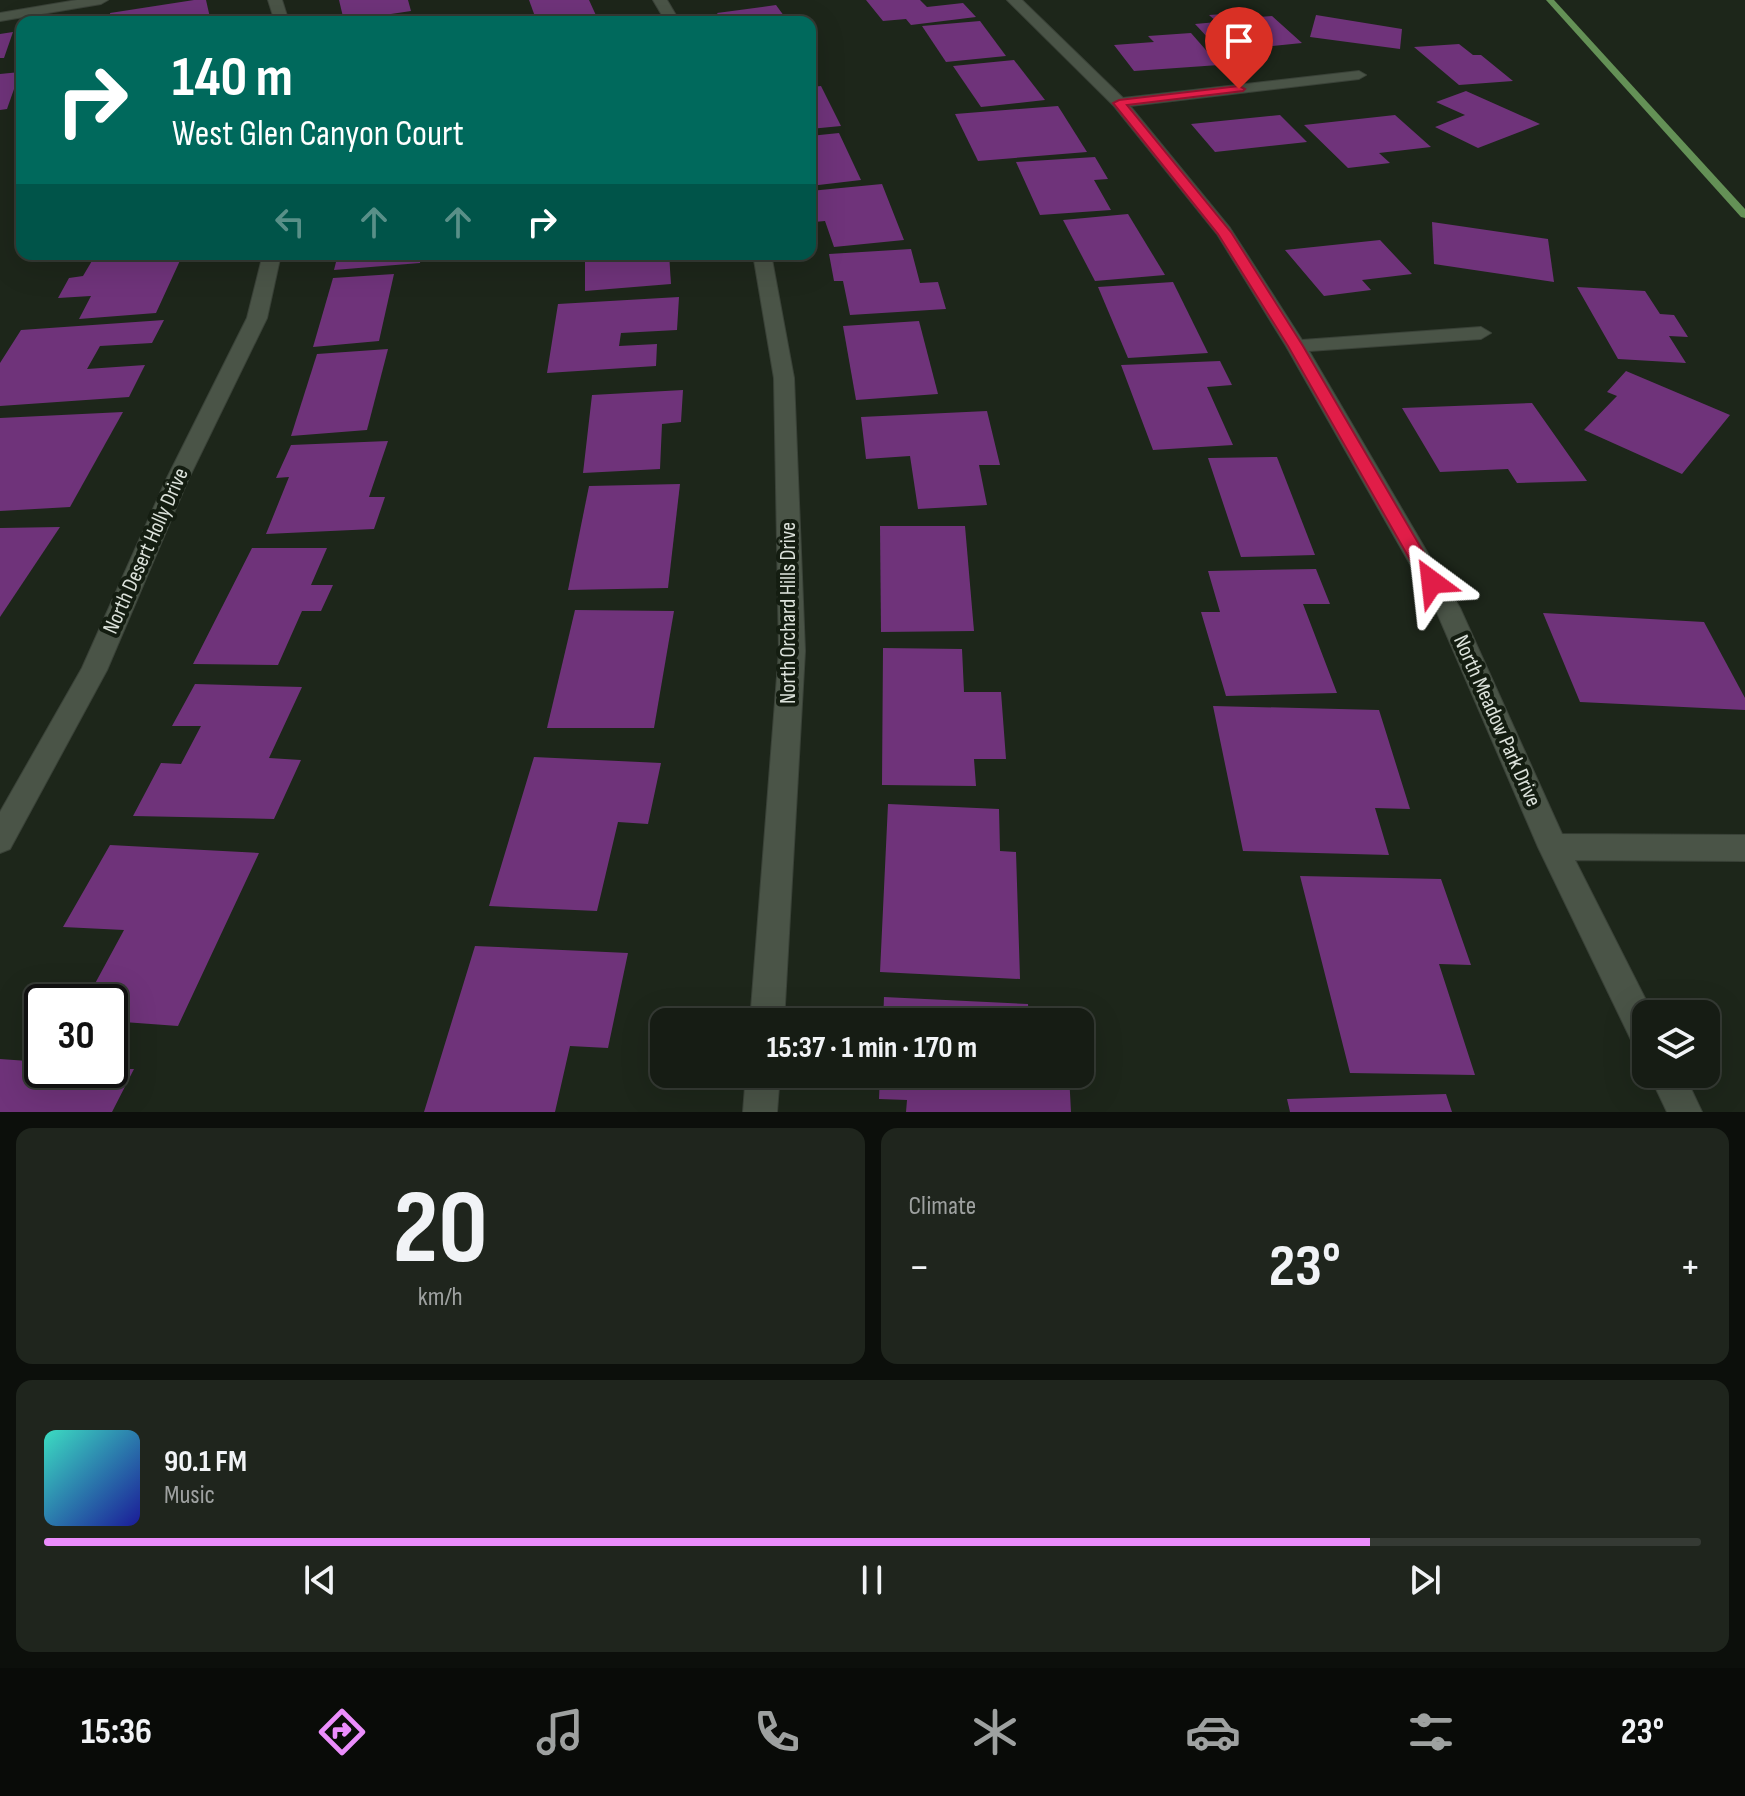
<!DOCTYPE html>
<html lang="en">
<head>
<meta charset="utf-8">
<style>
  body { margin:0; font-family:"Sofia Sans Condensed",sans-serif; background:#1f251d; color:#f1f3f6; height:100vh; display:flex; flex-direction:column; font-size:30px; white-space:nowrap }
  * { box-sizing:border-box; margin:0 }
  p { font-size:26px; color:#9ea1a0 }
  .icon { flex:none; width:44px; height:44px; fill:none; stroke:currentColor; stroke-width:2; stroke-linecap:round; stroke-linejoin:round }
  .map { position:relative; height:1112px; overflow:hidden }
  .panel { display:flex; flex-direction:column; gap:16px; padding:16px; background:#0c0f0b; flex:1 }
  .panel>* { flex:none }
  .banner { position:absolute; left:16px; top:16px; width:800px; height:244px; border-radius:16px; box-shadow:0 8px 32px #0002,0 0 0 2px #353a34; background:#00695c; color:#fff; overflow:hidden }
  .tools { position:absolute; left:1632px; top:1000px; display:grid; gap:16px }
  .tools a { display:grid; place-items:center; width:88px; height:88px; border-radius:16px; background:#161c14; box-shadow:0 8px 32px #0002,0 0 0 2px #353a34; font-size:40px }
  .speed { position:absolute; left:24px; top:984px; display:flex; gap:16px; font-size:40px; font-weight:700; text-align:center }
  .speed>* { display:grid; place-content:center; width:104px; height:104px; border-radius:50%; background:#161c14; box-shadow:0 8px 32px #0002,0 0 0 2px #353a34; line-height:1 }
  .speed .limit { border:4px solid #111; border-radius:12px; background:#fff; color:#111 }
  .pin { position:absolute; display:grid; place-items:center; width:68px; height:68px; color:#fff; margin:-82px -34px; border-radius:50% 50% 50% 0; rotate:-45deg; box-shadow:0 0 8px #0007 }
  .pin .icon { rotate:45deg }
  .me { position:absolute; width:88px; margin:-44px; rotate:330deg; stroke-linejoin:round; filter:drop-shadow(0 0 6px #0008) }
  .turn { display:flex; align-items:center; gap:28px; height:168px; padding:0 24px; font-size:36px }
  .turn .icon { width:104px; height:104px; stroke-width:2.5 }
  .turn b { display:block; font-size:56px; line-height:68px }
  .lanes { display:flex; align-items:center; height:76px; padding:0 24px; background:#0003; justify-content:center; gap:40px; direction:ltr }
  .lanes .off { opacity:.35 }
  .big { font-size:60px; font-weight:700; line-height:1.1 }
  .panel .tile { flex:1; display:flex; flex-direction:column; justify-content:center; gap:12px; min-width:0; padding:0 28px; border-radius:16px; background:#1f251d }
  .panel .dial { align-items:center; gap:0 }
  .dial b { font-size:104px; line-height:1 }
  .song { display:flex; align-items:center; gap:24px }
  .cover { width:96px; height:96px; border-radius:12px; background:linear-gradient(135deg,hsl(170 70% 55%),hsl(240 70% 35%)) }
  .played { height:8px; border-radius:4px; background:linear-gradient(90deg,#eb8dfc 80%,#353a34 80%) }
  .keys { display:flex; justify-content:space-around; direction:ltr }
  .heat { display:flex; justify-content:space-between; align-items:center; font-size:44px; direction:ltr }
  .panel .tiles { flex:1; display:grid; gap:16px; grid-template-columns:1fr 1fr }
  .tile:last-child { grid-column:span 2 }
  .trip { position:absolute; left:650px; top:1008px; width:444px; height:80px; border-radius:16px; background:#161c14; box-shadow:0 8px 32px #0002,0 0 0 2px #353a34; font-weight:700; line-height:80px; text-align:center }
  .tab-bar { display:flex; height:128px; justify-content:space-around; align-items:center; background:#090b08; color:#9ea1a0 }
  .tab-bar .icon { width:56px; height:56px }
  .tab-bar .current { color:#eb8dfc }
  .tab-bar b { font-size:36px; color:#f1f3f6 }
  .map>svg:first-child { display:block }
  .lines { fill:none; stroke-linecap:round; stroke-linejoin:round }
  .stream { fill:#649156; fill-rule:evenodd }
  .building { fill:#6f337a }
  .street-casing { stroke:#3a4238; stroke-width:2 }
  .street { fill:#4a5447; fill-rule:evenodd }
  .route { fill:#e11d48; stroke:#92132f; stroke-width:2 }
  .labels { text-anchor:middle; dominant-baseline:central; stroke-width:8; stroke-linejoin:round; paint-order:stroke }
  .street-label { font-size:22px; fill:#dce2db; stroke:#141d11 }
</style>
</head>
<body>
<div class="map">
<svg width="1745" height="1112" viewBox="0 0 1745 1112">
  <rect width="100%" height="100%" fill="#1d261a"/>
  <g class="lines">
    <polygon class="stream" points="1546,0 1554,0 1745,209 1745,218 1741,217"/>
  </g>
  <g class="building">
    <polygon points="194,0 206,0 211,22 111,22 110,13"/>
    <polygon points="339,0 408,0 411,11 344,21"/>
    <polygon points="529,0 589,0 599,22 537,22"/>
    <polygon points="866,0 920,0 927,7 963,3 976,17 911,25 906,19 883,21"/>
    <polygon points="776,5 787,20 800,18 803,22 723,22 717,13"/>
    <polygon points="1240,13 1246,18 1272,16 1302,43 1252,48 1241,37 1210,40 1195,24 1217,22 1209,15"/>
    <polygon points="1316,15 1402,29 1400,49 1310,37"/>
    <polygon points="980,21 1006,56 946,62 922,26"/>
    <polygon points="13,32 4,58 0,58 0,34"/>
    <polygon points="1191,33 1219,65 1134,71 1114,45 1154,42 1148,36"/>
    <polygon points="1459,44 1473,55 1481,55 1513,81 1459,85 1414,47"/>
    <polygon points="1014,60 1045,100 981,107 953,66"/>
    <polygon points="20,72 7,109 0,110 0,74"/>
    <polygon points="821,86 841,126 810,129 810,87"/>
    <polygon points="1466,91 1540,124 1478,148 1435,127 1465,115 1436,102"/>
    <polygon points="1058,106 1087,152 978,161 955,114"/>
    <polygon points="1280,115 1307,142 1215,152 1191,124"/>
    <polygon points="1395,115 1431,147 1379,153 1390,163 1348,168 1304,125"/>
    <polygon points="839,133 861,180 810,186 810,136"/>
    <polygon points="1095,157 1108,179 1094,180 1111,210 1040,215 1016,162"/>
    <polygon points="882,184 904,240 834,247 825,221 814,222 810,191"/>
    <polygon points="1128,214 1165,275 1095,281 1063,220"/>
    <polygon points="1432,222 1548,239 1554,282 1434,264"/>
    <polygon points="1380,240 1412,274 1362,280 1371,290 1324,296 1285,250"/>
    <polygon points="911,249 920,283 938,282 946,309 850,315 843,281 834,281 829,254"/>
    <polygon points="96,254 183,254 156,313 79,319 91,296 58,298 69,278 83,276"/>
    <polygon points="338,254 421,254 420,263 334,270"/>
    <polygon points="585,254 669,254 671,284 585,291"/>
    <polygon points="394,274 379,341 313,347 333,278"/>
    <polygon points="1173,282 1208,353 1128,358 1098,287"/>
    <polygon points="1577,287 1645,291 1660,314 1674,315 1688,337 1669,336 1686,363 1618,359"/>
    <polygon points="679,297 677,330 621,333 619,346 657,344 656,366 547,373 558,304"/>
    <polygon points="164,320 152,343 100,346 87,369 145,365 129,397 0,406 0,363 21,330"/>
    <polygon points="919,321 938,394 856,400 843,326"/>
    <polygon points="388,349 367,430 291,436 317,354"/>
    <polygon points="1220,361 1232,385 1207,387 1233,445 1153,450 1121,365"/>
    <polygon points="1626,371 1730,415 1682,474 1584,430 1617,396 1607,392"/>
    <polygon points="683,390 681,422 662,424 660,469 583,473 592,395"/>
    <polygon points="1532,403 1587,481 1517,483 1508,469 1440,472 1402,408"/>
    <polygon points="987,411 1000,465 979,465 987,505 918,509 910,456 866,459 861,417"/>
    <polygon points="123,412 70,507 0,511 0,418"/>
    <polygon points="388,441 369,497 385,497 374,529 266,534 289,477 276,478 291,445"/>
    <polygon points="1277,457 1315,555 1241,557 1208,458"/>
    <polygon points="680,484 668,588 568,590 589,486"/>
    <polygon points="880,526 965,526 974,631 881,632"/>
    <polygon points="60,527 0,617 0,528"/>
    <polygon points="252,548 327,548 311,585 333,585 321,611 302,611 278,665 193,664"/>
    <polygon points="1316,569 1330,604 1303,604 1337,693 1226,696 1201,612 1220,612 1208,571"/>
    <polygon points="575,610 674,611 654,728 547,728"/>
    <polygon points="1543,613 1704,622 1745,698 1745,710 1580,702"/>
    <polygon points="883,648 962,649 964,692 1001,692 1006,759 974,759 976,786 882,785"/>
    <polygon points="195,684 302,687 269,758 301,760 274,819 133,816 161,763 181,764 201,726 172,726"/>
    <polygon points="1213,706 1379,710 1410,809 1375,808 1389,855 1243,851"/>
    <polygon points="534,757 661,763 648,824 618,822 597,911 489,906"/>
    <polygon points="888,804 999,809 1000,851 1016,852 1020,979 880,972"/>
    <polygon points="110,845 259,853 178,1026 110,1021 110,1002 85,1002 124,930 63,927"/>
    <polygon points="1300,876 1441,879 1471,965 1439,964 1475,1075 1350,1073"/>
    <polygon points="475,946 628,953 608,1048 570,1046 555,1112 424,1112"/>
    <polygon points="884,997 1028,1004 1029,1022 883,1022"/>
    <polygon points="0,1059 42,1062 42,1070 134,1069 112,1112 0,1112"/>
    <polygon points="880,1074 1069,1074 1071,1112 906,1112 907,1100 879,1099"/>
    <polygon points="1446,1094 1452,1112 1290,1112 1287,1099"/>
  </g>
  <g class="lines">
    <g class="street-casing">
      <g id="street">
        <polygon points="77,0 108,0 101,4 0,21 0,13"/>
        <polygon points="268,0 282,0 289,22 275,22"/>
        <polygon points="653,0 667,0 680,22 666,22"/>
        <polygon points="1007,0 1022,0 1123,98 1359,71 1366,75 1359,79 1130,106 1230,228 1302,340 1481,327 1491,333 1481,339 1309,351 1460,608 1562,834 1745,835 1745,861 1575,860 1653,1014 1646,1014 1646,1050 1634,1046 1538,847 1435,608 1286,346 1217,234 1114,106"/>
        <polygon points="263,254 281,254 267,318 188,480 107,670 10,849 0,853 0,812 82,668 166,480 247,318"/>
        <polygon points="753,254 771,254 794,378 805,651 784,1022 750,1022 779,651 774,378"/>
        <polygon points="746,1074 780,1074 777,1112 743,1112"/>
        <polygon points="1649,1074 1684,1074 1702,1112 1667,1112"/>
      </g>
    </g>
    <use href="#street" class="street"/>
  </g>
  <polygon class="route" points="1239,86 1245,89 1243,91 1127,105 1231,232 1303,346 1441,582 1438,586 1425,586 1288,346 1218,234 1113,103 1119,100"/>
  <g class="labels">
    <g class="street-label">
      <text transform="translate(146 551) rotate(-66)">North Desert Holly Drive</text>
      <text transform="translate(788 613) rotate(-90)">North Orchard Hills Drive</text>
      <text transform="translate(1497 721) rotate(66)">North Meadow Park Drive</text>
    </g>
  </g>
</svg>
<div class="tools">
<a><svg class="icon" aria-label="layers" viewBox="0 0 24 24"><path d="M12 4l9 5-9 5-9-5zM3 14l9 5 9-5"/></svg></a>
</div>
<div class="speed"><div class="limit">30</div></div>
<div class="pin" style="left:1239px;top:89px;background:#d93025"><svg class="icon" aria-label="arrive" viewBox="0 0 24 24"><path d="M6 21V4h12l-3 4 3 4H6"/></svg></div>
<svg class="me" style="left:1432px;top:582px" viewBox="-20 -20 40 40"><path d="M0-17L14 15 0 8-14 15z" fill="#e11d48" stroke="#fff" stroke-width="4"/></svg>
<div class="trip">15:37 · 1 min · 170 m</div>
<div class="banner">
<div class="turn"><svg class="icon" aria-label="right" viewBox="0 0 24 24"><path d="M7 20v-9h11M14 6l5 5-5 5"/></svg><div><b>140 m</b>West Glen Canyon Court</div></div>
<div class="lanes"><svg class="icon off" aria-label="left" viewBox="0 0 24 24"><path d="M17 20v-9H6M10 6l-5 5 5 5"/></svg><svg class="icon off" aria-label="ahead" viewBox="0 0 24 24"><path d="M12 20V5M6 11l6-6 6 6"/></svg><svg class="icon off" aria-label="ahead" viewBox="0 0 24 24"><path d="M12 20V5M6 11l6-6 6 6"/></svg><svg class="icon" aria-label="right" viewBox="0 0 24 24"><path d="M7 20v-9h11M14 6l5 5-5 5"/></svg></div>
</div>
</div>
<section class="panel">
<div class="tiles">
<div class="tile dial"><b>20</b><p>km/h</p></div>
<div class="tile"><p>Climate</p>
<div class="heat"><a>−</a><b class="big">23°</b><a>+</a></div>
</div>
<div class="tile">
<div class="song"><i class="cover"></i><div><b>90.1 FM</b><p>Music</p></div></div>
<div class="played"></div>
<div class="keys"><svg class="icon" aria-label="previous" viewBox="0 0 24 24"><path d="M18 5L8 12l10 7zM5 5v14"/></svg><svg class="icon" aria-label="pause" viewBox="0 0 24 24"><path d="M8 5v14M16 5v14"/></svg><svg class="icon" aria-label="next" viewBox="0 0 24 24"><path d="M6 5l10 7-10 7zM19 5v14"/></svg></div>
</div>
</div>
</section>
<nav class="tab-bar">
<b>15:36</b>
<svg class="icon current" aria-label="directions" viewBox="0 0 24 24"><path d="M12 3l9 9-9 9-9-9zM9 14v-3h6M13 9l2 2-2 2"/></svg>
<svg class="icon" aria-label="music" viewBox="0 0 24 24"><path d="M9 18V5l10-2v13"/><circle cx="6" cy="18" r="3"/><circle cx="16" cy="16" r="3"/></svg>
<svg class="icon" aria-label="phone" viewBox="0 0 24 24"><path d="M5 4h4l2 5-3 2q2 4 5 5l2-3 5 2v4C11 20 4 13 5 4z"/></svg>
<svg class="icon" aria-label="climate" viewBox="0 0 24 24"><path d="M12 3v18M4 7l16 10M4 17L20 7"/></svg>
<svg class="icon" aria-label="car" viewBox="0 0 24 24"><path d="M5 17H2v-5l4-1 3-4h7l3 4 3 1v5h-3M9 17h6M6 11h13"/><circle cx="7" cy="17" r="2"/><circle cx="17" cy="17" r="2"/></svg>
<svg class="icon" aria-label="filters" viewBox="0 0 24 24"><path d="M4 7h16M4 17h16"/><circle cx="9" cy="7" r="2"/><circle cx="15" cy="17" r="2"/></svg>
<b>23°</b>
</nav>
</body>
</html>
